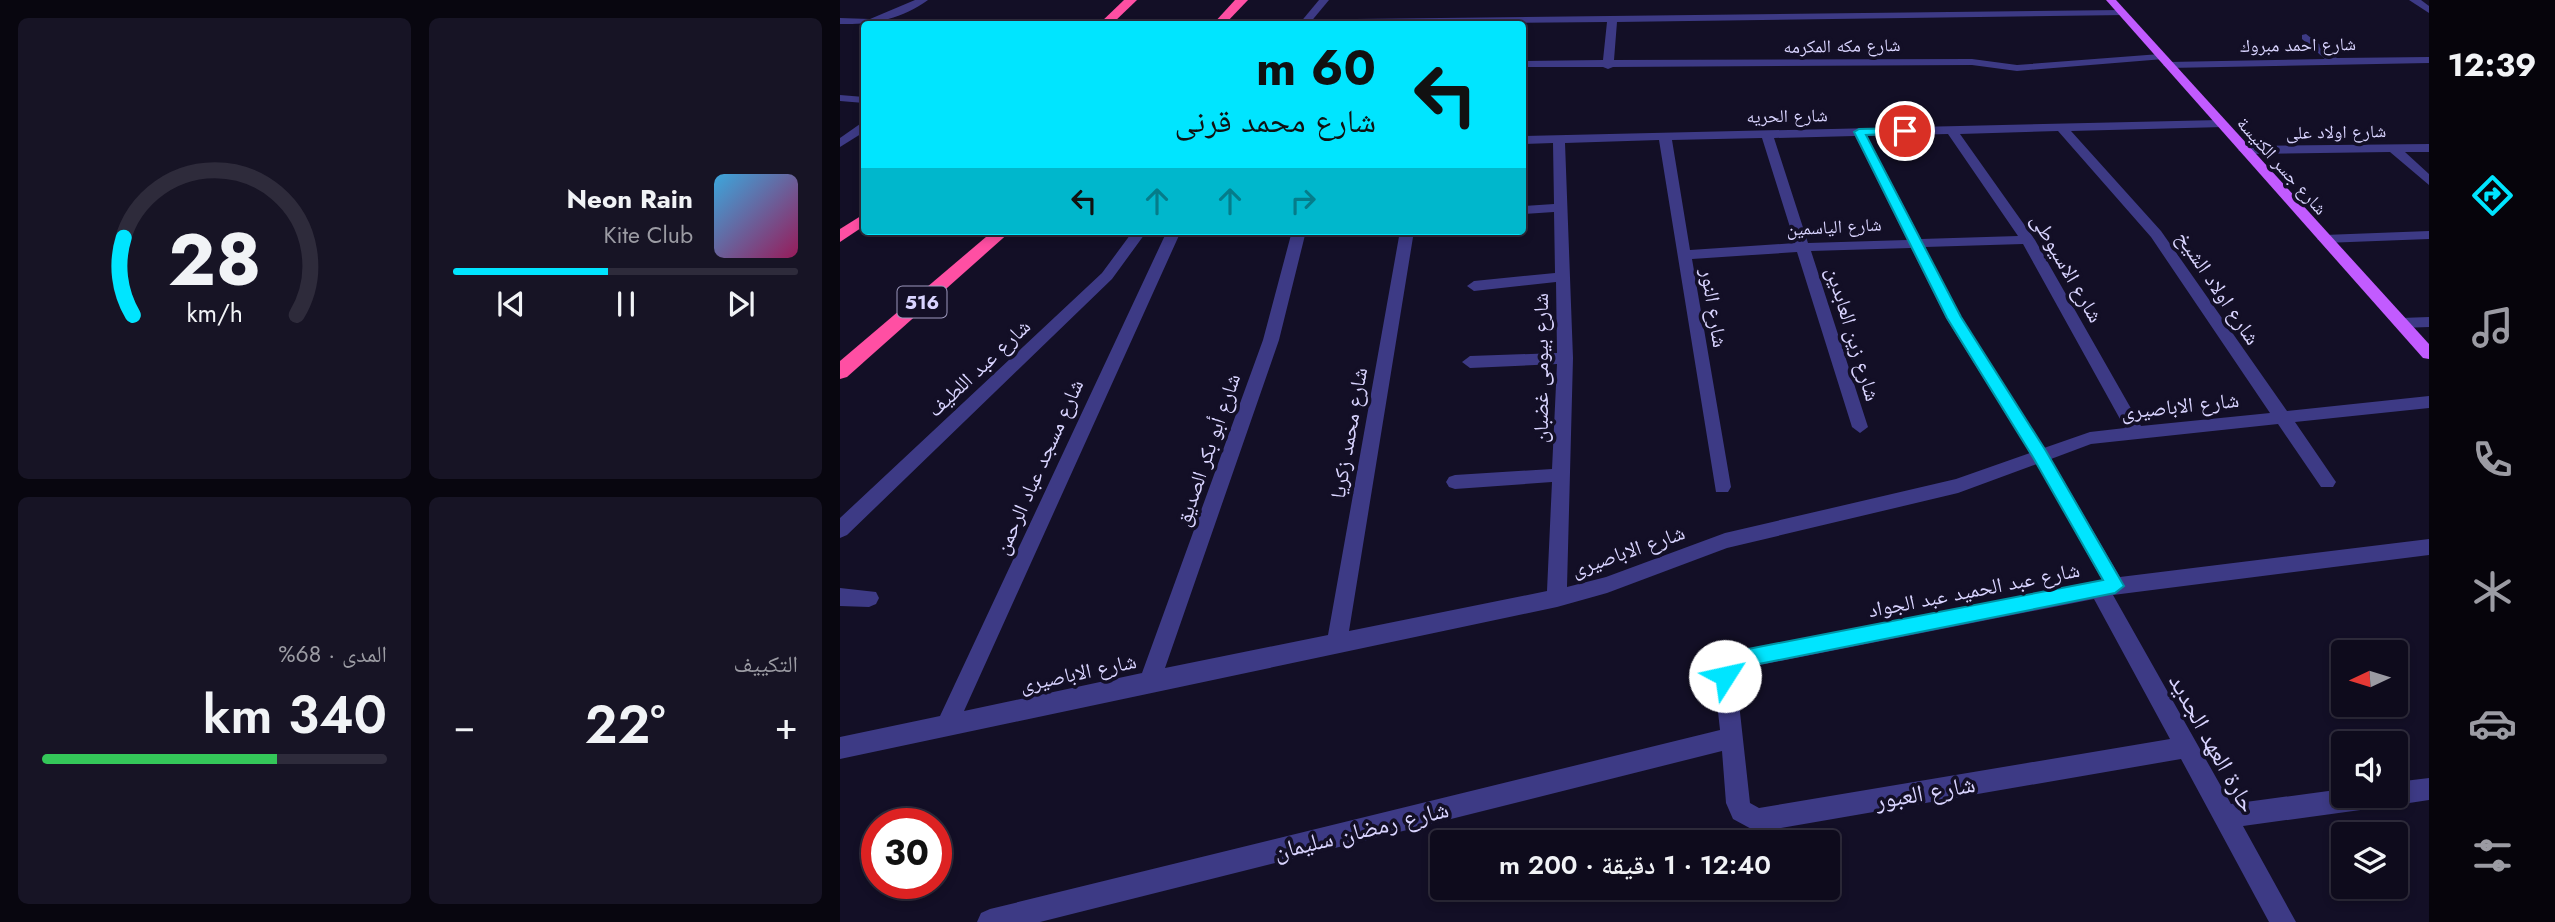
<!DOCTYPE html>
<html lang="ar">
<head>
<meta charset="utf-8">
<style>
  body { margin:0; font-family:Jost,"Noto Naskh Arabic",sans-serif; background:#171425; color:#f1f3f6; direction:rtl; height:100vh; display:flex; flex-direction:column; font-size:26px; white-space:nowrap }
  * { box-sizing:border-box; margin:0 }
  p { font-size:23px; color:#9b9ba3 }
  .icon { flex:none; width:38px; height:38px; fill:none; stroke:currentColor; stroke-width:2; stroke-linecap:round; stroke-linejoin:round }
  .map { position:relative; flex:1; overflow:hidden; direction:ltr }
  .side { display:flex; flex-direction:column; gap:18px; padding:18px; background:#08060f; width:840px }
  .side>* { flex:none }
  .top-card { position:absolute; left:21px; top:21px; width:665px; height:214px; border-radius:7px; box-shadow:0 4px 10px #0003,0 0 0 2px #2e2b3b; direction:rtl; background:#00e5ff; color:#111; overflow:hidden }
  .needle { width:46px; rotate:266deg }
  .tools { position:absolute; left:1491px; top:640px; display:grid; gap:14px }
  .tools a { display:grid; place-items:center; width:77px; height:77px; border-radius:7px; background:#0e0b1c; box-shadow:0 4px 10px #0003,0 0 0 2px #2e2b3b; font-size:35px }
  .speed { position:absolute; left:21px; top:808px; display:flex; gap:14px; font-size:35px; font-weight:700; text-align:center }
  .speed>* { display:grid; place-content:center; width:91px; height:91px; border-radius:50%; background:#0e0b1c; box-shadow:0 4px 10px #0003,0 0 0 2px #2e2b3b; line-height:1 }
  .speed .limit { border:10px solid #d22; background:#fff; color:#111 }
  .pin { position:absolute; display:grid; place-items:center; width:60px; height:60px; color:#fff; margin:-30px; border:4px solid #fff; border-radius:50%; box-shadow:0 2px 7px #0007 }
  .me { position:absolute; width:77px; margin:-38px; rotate:55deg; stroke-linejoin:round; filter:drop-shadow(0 0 5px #0008) }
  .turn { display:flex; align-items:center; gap:24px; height:147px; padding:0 35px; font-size:32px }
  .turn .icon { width:91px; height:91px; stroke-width:2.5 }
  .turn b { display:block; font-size:49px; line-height:60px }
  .lanes { display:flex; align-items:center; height:66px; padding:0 35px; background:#0003; justify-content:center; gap:35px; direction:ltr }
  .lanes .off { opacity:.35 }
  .big { font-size:52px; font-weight:600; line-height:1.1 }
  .side .widget { flex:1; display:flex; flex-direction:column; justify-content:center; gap:10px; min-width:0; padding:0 24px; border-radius:10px; background:#171425 }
  .side .dial { align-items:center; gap:0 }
  .dial svg { height:182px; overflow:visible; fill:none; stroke:#2e2b3b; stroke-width:7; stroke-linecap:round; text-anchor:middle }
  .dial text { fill:#f1f3f6; stroke:none }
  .song { display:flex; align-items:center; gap:21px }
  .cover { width:84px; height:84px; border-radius:10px; background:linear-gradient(135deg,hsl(200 70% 55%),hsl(330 70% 35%)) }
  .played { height:7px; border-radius:4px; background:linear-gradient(90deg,#00e5ff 45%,#2e2b3b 45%) }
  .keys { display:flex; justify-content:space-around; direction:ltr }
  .heat { display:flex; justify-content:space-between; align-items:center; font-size:38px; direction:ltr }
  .charge { height:10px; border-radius:5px; background:linear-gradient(90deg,#34c759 68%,#2e2b3b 0) }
  .side .tiles { flex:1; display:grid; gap:18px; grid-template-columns:repeat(2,1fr) }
  .trip { position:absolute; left:590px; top:830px; width:410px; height:70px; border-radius:7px; background:#0e0b1c; box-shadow:0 4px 10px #0003,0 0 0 2px #2e2b3b; font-weight:600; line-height:70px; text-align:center; direction:rtl }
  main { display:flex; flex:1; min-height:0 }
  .menu { display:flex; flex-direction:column; width:126px; justify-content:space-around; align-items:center; background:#06040b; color:#9b9ba3 }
  .menu .icon { width:49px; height:49px }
  .menu .active { color:#00e5ff }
  .menu b { font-size:32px; color:#f1f3f6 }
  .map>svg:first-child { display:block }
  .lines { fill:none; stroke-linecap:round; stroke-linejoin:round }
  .minor { fill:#3d3a85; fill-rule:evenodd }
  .major { fill:#c25bff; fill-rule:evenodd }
  .highway { fill:#ff4fa3; fill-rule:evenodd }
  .route { fill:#00e5ff; stroke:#0095a6; stroke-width:2 }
  .labels { text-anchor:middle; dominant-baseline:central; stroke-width:7; stroke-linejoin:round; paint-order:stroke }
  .far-street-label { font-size:18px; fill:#d9d4ff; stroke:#130f26 }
  .shield { fill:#130f26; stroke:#9e99be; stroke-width:2 }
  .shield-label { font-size:19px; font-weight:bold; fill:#d9d4ff }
  .street-label { font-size:21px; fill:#d9d4ff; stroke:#130f26 }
  .near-street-label { font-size:24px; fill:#d9d4ff; stroke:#130f26 }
</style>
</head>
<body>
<main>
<nav class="menu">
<b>12:39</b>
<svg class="icon active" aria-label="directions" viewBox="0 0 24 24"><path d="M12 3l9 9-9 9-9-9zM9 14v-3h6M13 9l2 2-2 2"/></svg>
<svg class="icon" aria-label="music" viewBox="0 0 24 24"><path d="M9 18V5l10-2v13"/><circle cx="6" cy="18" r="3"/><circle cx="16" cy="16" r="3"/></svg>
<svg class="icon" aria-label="phone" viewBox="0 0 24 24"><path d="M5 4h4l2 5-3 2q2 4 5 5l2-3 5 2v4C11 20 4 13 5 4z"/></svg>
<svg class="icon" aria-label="climate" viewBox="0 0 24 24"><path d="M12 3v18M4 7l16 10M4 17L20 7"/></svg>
<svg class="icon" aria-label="car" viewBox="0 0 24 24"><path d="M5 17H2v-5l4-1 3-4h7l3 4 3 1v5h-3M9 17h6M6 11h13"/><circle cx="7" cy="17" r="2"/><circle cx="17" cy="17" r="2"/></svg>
<svg class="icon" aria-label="filters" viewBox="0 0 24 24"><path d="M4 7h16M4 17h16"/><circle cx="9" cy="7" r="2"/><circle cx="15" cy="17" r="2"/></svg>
</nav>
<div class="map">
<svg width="1589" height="922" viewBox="0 0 1589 922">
  <rect width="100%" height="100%" fill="#130f26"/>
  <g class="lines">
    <g class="minor">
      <path d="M75 0H88C61 20 29 25 0 24V18L30 19Z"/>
      <polygon points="479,0 489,0 469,24 459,24"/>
      <polygon points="1569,0 1581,0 1589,6 1589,13"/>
      <polygon points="1282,10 1287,13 1286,15 777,22 774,60 1132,59 1177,65 1320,54 1324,55 1324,59 1177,71 1132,65 773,67 768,69 763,67 682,67 682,61 763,60 767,22 513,24 510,22 515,19"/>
      <polygon points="1466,34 1497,58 1589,57 1589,63 1328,68 1323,65 1328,62 1485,59 1462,39 1462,35"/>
      <polygon points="0,95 24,97 24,103 0,101"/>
      <path d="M1380 120 1386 124 1384 127 1231 131 1321 231 1447 411 1589 396V408L1455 422 1496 482 1493 487H1481L1438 424 1251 444 1211 459 1280 577 1589 539V555L1273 595 1391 804 1503 789V796H1556V782L1589 778V800L1556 805 1548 801 1546 797 1543 804 1535 808 1403 826 1456 922H1429L1341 759 917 832 893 819 886 803 882 751 200 922H137L141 913 150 909 880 730 874 675 886 654 893 652 1262 580 1197 464 1118 493 887 548 767 593 717 607 0 759V737L100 716 327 231H341L124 711 302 673 423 340 452 231H466L439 340 325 668 488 635 560 231H574L509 631 707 591 712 482 615 489 609 487 606 482 609 477 615 475 712 469 717 364 630 368 622 362 630 356 717 353 716 282 634 291 627 286 634 281 715 273 714 212 682 214V206L714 204 713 143 682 144V136ZM1218 131 1311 237 1430 413 1301 426 1195 240 1120 134ZM1108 134 1178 236 1081 239 1027 136ZM1015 136 1067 240 968 243 934 138ZM922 138 955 243 850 250 832 140ZM819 140 876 492H888L891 487 852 259 957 252 1012 427 1020 433 1028 427 971 251 1071 248 1106 318 1190 453 1116 479 885 533 766 577 727 587 733 358 725 143ZM1183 244 1285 428 1250 432 1204 448 1121 318 1085 247ZM1254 599 1330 739 919 808 910 803 896 676 900 669Z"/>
      <polygon points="20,124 24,124 24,132 0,147 0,138"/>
      <polygon points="1589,144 1589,152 1565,152 1589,174 1589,185 1550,152 1404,154 1398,150 1404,146"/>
      <polygon points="293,231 307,231 272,279 7,535 0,538 0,518 262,273"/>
      <polygon points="1589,231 1589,239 1484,243 1477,239 1484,235"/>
      <polygon points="1589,317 1589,327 1561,328 1553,323 1561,318"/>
      <polygon points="0,588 36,592 39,598 36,604 29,607 0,606"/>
    </g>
    <polygon class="major" points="1266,0 1276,0 1589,344 1589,359 1583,358"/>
    <g class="highway">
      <polygon points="284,0 297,0 272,24 259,24"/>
      <polygon points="395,0 408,0 385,24 373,24"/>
      <polygon points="24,214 24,226 0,242 0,229"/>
      <polygon points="153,231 171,231 7,377 0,379 0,361"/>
    </g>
  </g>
  <polygon class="route" points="1065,128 1071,131 1069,133 1026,135 1121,317 1206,451 1284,586 1275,593 899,668 892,682 885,684 878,682 875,676 887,655 893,652 1263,580 1194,459 1107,318 1014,132 1019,129"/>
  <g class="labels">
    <g class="far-street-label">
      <text transform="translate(1458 45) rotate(-1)">شارع احمد مبروك</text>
      <text transform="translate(1002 46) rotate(-1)">شارع مكه المكرمه</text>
      <text transform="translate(947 116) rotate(-1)">شارع الحريه</text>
      <text transform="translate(1496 132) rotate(-1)">شارع اولاد على</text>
      <text transform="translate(1442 166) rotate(48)">شارع جسر الكنيسة</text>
      <text transform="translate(994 227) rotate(-3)">شارع الياسمين</text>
    </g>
    <rect class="shield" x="57.5" y="286.5" width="49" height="31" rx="5"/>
    <g class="shield-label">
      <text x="82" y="302">516</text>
    </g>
    <g class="street-label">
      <text transform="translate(1227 268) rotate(60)">شارع الاسيوطى</text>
      <text transform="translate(1378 288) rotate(56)">شارع اولاد الشيخ</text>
      <text transform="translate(874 308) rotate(81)">شارع النور</text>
      <text transform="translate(1013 334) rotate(73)">شارع زين العابدين</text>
      <text transform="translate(139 368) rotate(-43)">شارع عبد اللطيف</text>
      <text transform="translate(701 368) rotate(-90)">شارع بيومى غضبان</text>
      <text transform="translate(1340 406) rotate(-6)">شارع الاباصيرى</text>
      <text transform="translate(509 433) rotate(-80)">شارع محمد زكريا</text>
      <text transform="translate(368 450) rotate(-71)">شارع أبو بكر الصديق</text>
      <text transform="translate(199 467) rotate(-66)">شارع مسجد عباد الرحمن</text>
      <text transform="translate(788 551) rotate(-19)">شارع الاباصيرى</text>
      <text transform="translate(1134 590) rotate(-11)">شارع عبد الحميد عبد الجواد</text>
      <text transform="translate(238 673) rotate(-12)">شارع الاباصيرى</text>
    </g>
    <g class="near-street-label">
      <text transform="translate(1373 743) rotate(61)">حارة العهد الجديد</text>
      <text transform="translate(1085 792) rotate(-10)">شارع العبور</text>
      <text transform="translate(521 830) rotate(-14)">شارع رمضان سليمان</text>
    </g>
  </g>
</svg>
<div class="tools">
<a><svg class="needle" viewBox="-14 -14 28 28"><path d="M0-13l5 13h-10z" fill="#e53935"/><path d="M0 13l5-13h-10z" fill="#9b9ba3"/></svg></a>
<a><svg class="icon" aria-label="sound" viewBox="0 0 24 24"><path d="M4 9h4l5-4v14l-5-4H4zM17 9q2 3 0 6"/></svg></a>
<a><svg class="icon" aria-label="layers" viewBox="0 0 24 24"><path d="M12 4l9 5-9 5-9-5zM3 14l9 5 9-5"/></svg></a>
</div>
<div class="speed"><div class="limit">30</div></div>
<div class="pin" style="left:1065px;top:131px;background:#d93025"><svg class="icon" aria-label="arrive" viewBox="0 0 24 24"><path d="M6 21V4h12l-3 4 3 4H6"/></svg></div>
<svg class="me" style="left:885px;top:676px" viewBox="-20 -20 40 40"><circle r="19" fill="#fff"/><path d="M0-13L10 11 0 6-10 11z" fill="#00e5ff"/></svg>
<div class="trip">12:40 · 1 دقيقة · 200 m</div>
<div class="top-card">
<div class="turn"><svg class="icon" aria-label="left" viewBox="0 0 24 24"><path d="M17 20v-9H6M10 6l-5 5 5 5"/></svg><div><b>60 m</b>شارع محمد قرنى</div></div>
<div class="lanes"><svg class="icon" aria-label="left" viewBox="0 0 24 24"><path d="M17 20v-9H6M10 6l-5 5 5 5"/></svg><svg class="icon off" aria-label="ahead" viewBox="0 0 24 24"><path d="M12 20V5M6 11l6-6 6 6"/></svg><svg class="icon off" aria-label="ahead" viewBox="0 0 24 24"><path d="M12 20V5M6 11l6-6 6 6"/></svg><svg class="icon off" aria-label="right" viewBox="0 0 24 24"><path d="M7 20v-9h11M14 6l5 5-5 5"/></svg></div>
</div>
</div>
<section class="side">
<div class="tiles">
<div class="widget">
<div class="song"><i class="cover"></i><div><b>Neon Rain</b><p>Kite Club</p></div></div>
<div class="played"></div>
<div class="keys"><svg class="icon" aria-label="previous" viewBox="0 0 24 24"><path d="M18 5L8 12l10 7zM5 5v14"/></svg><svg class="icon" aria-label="pause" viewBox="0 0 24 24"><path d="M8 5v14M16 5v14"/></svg><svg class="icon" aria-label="next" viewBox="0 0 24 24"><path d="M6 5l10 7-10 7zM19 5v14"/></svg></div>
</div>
<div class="widget dial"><svg viewBox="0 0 100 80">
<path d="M14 69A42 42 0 1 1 86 69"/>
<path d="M14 69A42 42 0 0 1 10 35" stroke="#00e5ff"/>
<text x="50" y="56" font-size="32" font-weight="700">28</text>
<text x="50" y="72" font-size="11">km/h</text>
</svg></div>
<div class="widget"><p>التكييف</p>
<div class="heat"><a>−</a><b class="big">22°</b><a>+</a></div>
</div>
<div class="widget"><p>المدى · 68%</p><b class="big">340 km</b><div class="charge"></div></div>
</div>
</section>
</main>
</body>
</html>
